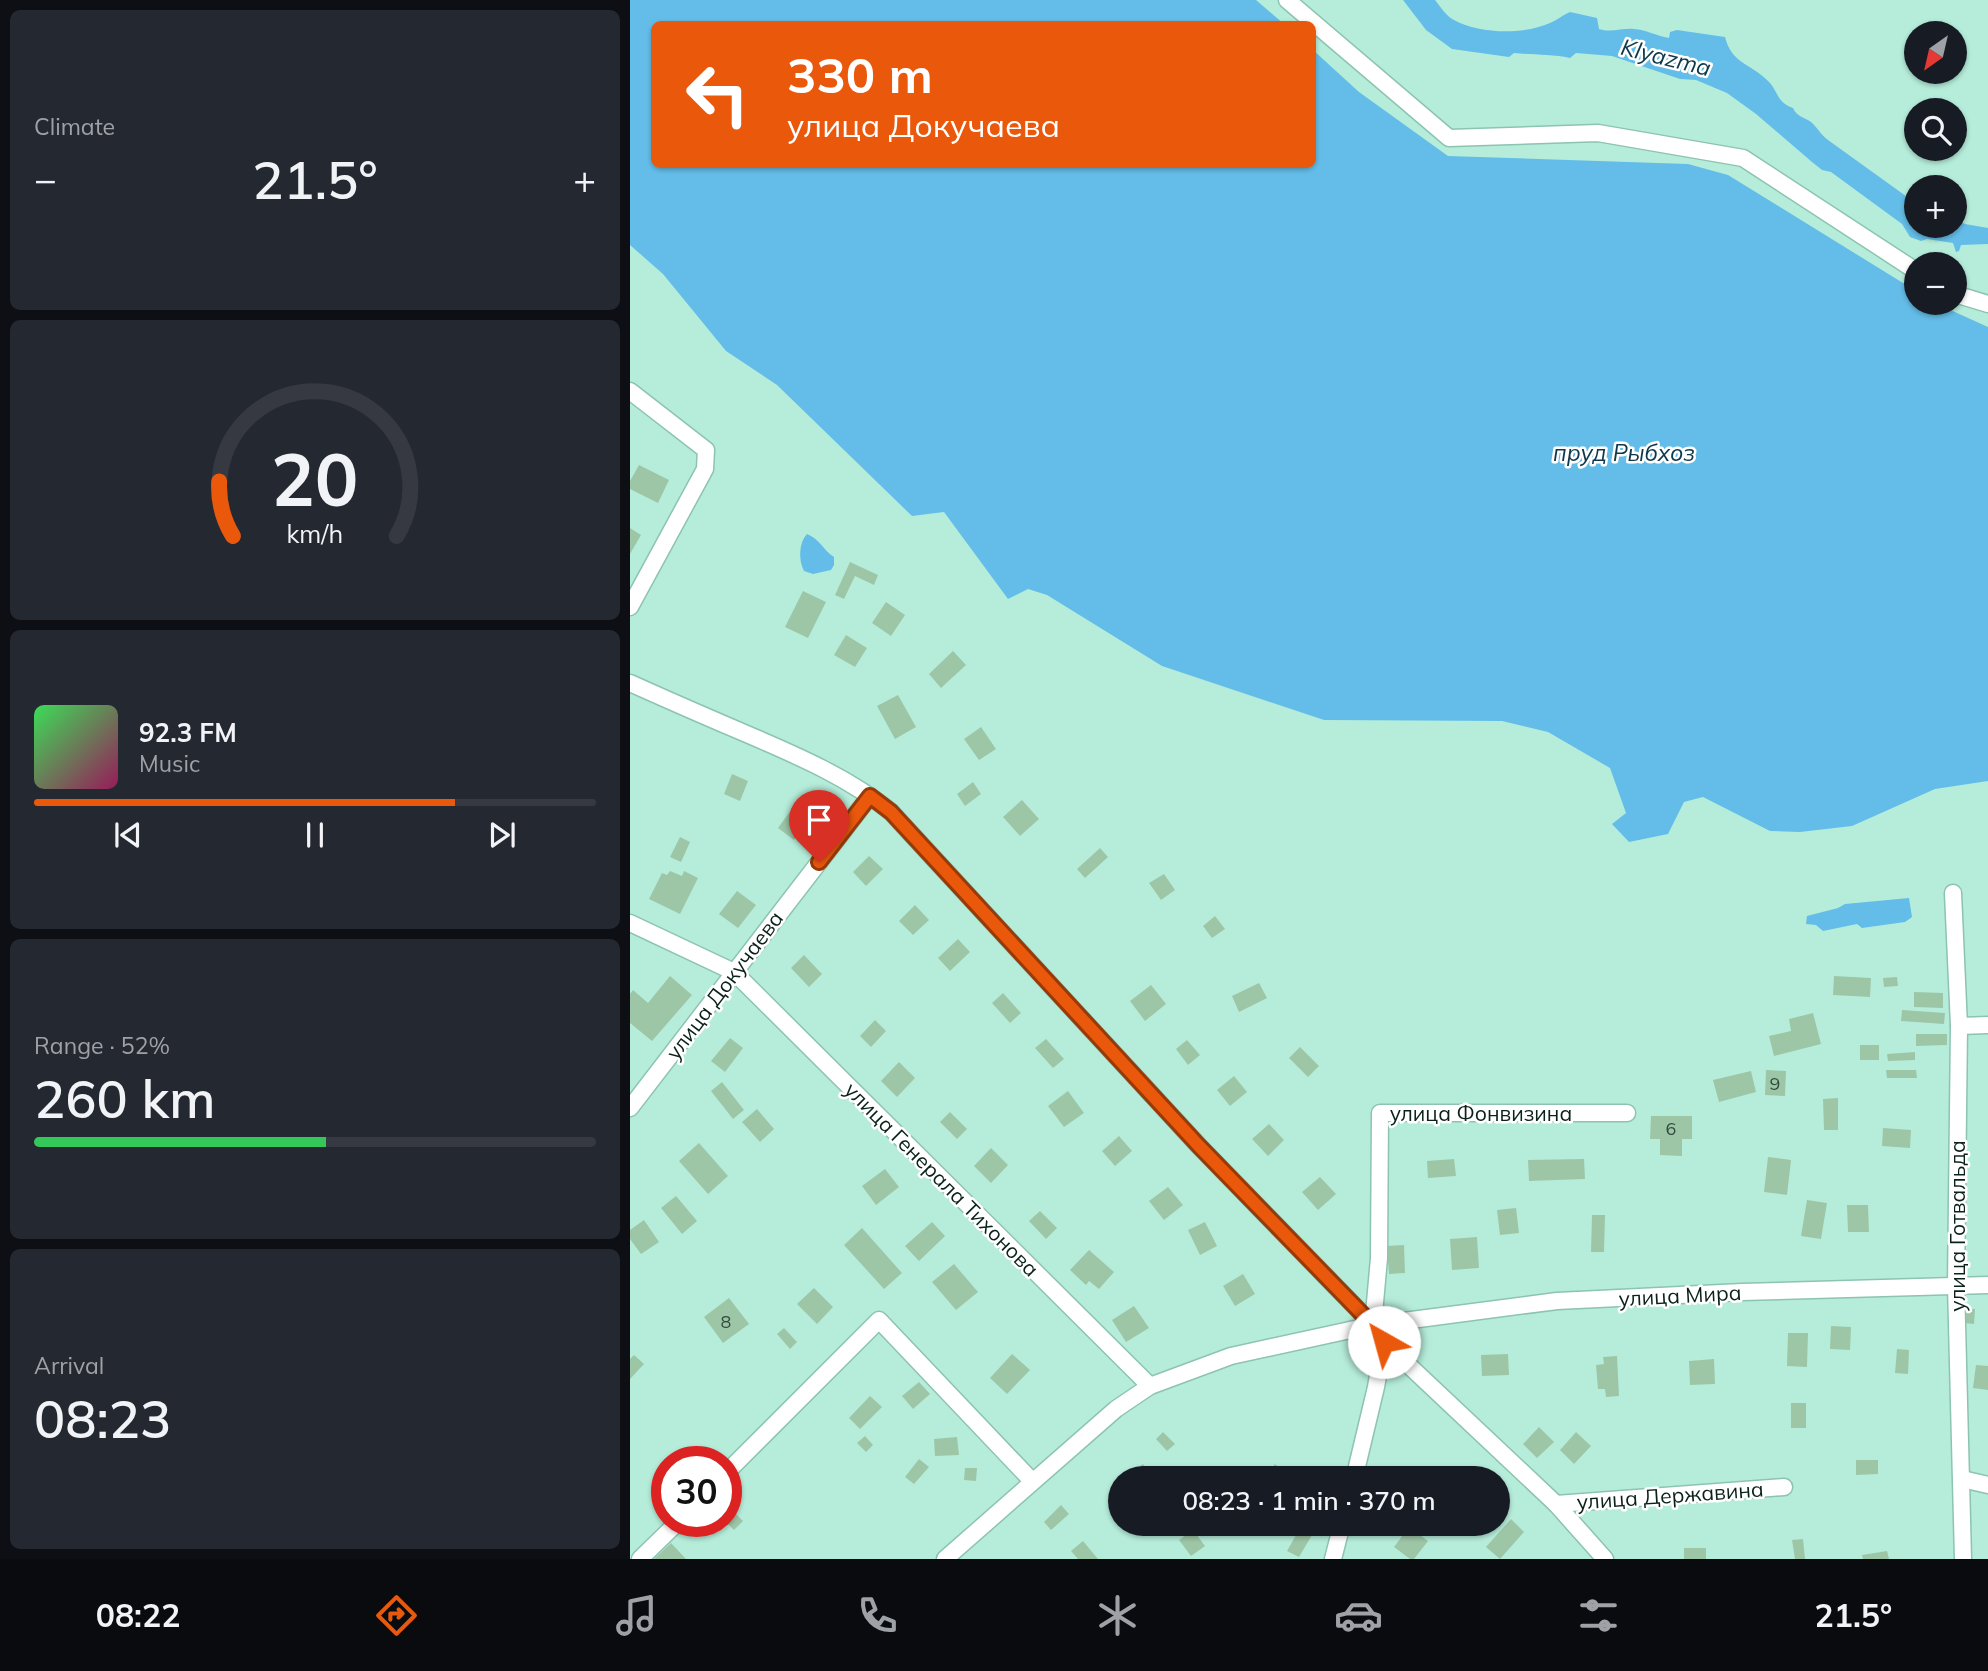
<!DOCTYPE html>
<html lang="en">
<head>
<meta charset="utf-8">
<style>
  body { margin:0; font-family:Mulish,sans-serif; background:#242831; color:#f1f3f6; height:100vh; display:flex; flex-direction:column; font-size:26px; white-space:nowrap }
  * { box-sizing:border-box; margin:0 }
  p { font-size:23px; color:#9ea1a6 }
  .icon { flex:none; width:38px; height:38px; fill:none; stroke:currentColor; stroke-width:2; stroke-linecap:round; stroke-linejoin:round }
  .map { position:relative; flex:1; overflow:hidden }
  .panel { display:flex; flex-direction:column; gap:10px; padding:10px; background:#0d0f14; width:630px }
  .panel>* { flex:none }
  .banner { position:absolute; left:21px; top:21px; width:665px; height:147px; border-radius:10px; box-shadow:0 2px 5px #0004; background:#ea580c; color:#fff; overflow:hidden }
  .needle { width:46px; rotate:214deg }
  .fabs { position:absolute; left:1274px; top:21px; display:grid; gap:14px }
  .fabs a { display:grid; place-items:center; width:63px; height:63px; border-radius:50%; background:#171b24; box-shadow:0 2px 5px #0004; font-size:35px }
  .speed { position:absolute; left:21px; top:1446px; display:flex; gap:14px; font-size:35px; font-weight:700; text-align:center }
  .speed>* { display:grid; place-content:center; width:91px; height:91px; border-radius:50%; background:#171b24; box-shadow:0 2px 5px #0004; line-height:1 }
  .speed .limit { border:10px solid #d22; background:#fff; color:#111 }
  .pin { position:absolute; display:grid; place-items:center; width:60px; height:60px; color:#fff; margin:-72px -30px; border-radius:50% 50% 50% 0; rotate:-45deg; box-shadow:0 0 7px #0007 }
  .pin .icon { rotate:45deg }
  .me { position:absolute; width:77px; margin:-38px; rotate:322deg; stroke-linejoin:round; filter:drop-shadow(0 0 5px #0008) }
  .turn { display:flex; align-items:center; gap:24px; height:147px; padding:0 21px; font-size:32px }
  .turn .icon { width:91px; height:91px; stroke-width:2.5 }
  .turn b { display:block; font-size:49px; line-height:60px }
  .big { font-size:52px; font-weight:600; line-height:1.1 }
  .panel .widget { flex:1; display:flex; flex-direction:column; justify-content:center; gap:10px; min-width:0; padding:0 24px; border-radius:10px; background:#242831 }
  .panel .dial { align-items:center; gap:0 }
  .dial svg { height:182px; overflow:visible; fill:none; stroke:#363941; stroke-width:7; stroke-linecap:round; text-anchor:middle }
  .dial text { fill:#f1f3f6; stroke:none }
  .song { display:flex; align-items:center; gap:21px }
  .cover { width:84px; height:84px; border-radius:10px; background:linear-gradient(135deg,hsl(130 70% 55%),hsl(330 70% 35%)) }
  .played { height:7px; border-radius:4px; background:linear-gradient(90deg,#ea580c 75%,#363941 75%) }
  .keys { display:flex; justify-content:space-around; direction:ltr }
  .heat { display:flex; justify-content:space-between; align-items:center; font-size:38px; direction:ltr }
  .charge { height:10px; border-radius:5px; background:linear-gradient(90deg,#34c759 52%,#363941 0) }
  .trip { position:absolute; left:478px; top:1466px; width:402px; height:70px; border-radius:35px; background:#171b24; box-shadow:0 2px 5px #0004; font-weight:600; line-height:70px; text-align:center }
  .menu { display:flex; height:112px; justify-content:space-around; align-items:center; background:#090b0e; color:#9ea1a6 }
  .menu .icon { width:49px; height:49px }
  .menu .current { color:#ea580c }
  .menu b { font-size:32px; color:#f1f3f6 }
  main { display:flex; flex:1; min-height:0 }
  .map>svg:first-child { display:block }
  .water { fill:#64bde8 }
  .building { fill:#9dc6a7 }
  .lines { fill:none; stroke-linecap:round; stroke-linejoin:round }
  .minor-casing { stroke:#8dc3b1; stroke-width:19 }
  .minor { stroke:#fff; stroke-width:16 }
  .route-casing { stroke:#983908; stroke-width:18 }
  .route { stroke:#ea580c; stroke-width:12 }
  .labels { text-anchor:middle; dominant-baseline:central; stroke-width:5; stroke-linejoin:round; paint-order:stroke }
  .number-label { font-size:18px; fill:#304a3e }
  .street-label { font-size:21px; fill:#0b211b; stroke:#fff }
  .water-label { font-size:23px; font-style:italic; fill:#10384a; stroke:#fff }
</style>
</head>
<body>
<main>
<section class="panel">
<div class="widget"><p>Climate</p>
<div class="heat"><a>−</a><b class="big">21.5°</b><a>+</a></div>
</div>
<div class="widget dial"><svg viewBox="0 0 100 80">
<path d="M14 69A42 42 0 1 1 86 69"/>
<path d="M14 69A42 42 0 0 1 8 45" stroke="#ea580c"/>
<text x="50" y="56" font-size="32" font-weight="700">20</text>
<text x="50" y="72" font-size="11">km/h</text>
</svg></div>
<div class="widget">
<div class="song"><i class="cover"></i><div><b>92.3 FM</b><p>Music</p></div></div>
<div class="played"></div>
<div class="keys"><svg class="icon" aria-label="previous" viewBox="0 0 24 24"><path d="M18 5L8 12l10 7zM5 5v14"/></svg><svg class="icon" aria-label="pause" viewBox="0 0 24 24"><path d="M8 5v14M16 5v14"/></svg><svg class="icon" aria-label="next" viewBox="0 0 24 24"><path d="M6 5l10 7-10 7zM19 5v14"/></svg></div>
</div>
<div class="widget"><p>Range · 52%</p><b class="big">260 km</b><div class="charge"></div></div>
<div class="widget"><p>Arrival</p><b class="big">08:23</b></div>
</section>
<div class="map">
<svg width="1358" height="1559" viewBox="0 0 1358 1559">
  <rect width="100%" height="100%" fill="#b6edda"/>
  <g class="water">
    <polygon points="0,0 626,0 654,24 24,24 24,164 682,164 683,50 729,92 818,156 1058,164 1098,175 1286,291 1286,303 1305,303 1358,327 1358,781 1305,789 1222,826 1170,832 1140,831 1073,797 1054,802 1038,834 999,842 982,824 996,813 980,768 918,732 872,721 694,720 532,666 417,595 398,589 378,599 314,512 282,516 147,385 96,351 33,274 0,245"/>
    <path d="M773 0H805C810 6 817 17 824 20 850 34 893 35 920 23 927 20 933 15 940 12L967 18 969 29C981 33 992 28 1004 29 1017 30 1027 36 1039 38L1040 32 1047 30 1095 37C1102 64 1120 63 1137 80 1149 91 1145 101 1163 108 1167 117 1174 117 1181 122 1187 127 1191 135 1198 140L1280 199 1286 206V226H1325L1326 219 1335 224 1358 228V244L1331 245 1329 251 1326 252 1323 243 1297 239 1291 241 1280 237 1272 224 1201 172 1192 170 1182 162 1126 114 1097 93 1066 80 1050 79 982 56 946 53 940 58C921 54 903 55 884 53L879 57 822 49 796 30Z"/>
    <path d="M177 534C190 539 193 550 204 557V565L201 570 183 574 174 571C168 560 169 542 177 534Z"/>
    <polygon points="1279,898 1282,917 1275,922 1232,928 1227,924 1193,931 1186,925 1176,924 1177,916 1208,908 1215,904"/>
  </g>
  <g class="building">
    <polygon points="9,465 39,480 28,503 0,489 0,481"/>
    <polygon points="0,528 11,535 0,554"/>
    <polygon points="220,562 248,575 244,585 225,576 214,599 205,595"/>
    <polygon points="173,591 196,602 178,638 155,627"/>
    <polygon points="256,602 275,615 261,636 242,623"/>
    <polygon points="216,635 237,648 225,667 204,655"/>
    <polygon points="323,651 336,665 311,688 299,674"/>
    <polygon points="268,695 286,727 265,739 247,706"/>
    <polygon points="351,727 366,749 349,760 334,739"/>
    <polygon points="102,774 118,781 110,801 94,794"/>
    <polygon points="343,782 351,794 335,806 327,794"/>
    <polygon points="392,800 409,819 390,836 373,817"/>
    <polygon points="166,803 191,821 176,842 167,835 164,840 148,828"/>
    <polygon points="50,837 60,842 51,862 40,857"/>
    <polygon points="470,848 478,857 455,878 447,869"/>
    <polygon points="239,856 253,869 236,886 223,872"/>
    <polygon points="40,871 52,876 54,871 68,878 50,914 19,899 32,873 37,875"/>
    <polygon points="534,874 545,890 531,900 519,883"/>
    <polygon points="107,891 126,905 108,928 89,914"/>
    <polygon points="285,905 299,920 283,935 269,921"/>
    <polygon points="585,916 595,929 582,938 573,926"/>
    <polygon points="328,939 340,952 320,971 308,958"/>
    <polygon points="174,955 192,974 179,987 161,968"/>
    <polygon points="40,976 62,995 22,1041 0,1023 0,994 3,990 18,1003"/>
    <polygon points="1204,976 1241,978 1240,997 1203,995"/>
    <polygon points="1267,977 1268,986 1254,987 1253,978"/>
    <polygon points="629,983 637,998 609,1012 602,996"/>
    <polygon points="521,985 536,1004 515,1021 500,1001"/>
    <polygon points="1284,992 1313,993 1313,1008 1284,1007"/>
    <polygon points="373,993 391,1013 380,1023 362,1003"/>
    <polygon points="1272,1010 1315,1013 1314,1024 1271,1021"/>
    <polygon points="1183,1013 1191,1044 1144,1056 1139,1036 1161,1031 1159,1019"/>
    <polygon points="245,1020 256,1031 241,1047 230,1036"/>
    <polygon points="1286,1034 1317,1034 1317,1045 1286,1046"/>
    <polygon points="100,1038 113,1048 95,1072 81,1061"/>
    <polygon points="416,1039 434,1059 423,1068 405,1048"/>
    <polygon points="557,1040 570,1055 558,1065 546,1049"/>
    <rect x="1230" y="1045" width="19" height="15"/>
    <polygon points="670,1047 689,1066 678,1077 659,1058"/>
    <polygon points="1285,1052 1285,1060 1258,1061 1257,1054"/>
    <polygon points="269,1062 285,1078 267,1097 251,1081"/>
    <polygon points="1136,1070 1156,1071 1155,1096 1135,1095"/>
    <polygon points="1256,1070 1286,1070 1287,1078 1257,1078"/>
    <polygon points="1121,1071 1126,1092 1089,1102 1083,1080"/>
    <polygon points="604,1076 617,1092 600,1106 587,1090"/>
    <polygon points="92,1082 114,1110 103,1119 81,1091"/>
    <polygon points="438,1091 454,1113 434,1127 418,1106"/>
    <polygon points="1208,1098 1208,1130 1194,1130 1193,1099"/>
    <polygon points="127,1109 144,1129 130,1142 112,1122"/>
    <polygon points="320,1112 337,1129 327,1139 310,1122"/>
    <polygon points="1021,1116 1062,1116 1062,1139 1052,1139 1052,1156 1030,1155 1030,1139 1020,1139"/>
    <polygon points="639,1124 654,1140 638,1156 622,1139"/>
    <polygon points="1253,1128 1281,1130 1280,1148 1252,1146"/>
    <polygon points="489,1136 502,1151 485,1166 472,1151"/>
    <polygon points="69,1143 98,1176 78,1194 49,1161"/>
    <polygon points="361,1148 378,1165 361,1183 344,1166"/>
    <polygon points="1138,1157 1161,1160 1157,1195 1134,1192"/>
    <polygon points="824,1159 826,1176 798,1178 797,1161"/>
    <polygon points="954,1159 955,1179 899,1181 898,1160"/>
    <polygon points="255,1169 269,1187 246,1205 232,1186"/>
    <polygon points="690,1177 706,1194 688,1210 672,1192"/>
    <polygon points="538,1187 553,1205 534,1220 519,1201"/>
    <polygon points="46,1196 67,1221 52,1234 31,1208"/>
    <polygon points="1177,1200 1197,1203 1191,1239 1171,1236"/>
    <polygon points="1217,1205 1238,1205 1239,1232 1218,1232"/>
    <polygon points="886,1208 889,1233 870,1235 867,1210"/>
    <polygon points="410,1211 427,1228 416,1239 399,1221"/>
    <polygon points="962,1215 975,1215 974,1252 961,1252"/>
    <polygon points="14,1220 29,1242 11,1254 0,1239 0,1230"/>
    <polygon points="302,1222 315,1236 289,1261 275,1246"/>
    <polygon points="575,1222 587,1246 570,1255 558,1230"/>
    <polygon points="232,1228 272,1273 254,1289 214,1245"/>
    <polygon points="847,1237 849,1268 822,1270 820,1239"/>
    <polygon points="774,1245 775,1273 759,1274 757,1246"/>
    <polygon points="459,1250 484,1272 469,1289 459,1281 456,1285 440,1270"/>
    <polygon points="324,1264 348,1292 326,1310 302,1282"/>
    <polygon points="613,1274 625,1294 605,1306 593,1286"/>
    <polygon points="184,1288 203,1307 187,1324 167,1304"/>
    <polygon points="99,1298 119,1324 93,1343 74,1317"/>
    <polygon points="504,1306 519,1328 496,1342 482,1320"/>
    <polygon points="1334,1309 1345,1309 1344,1324 1333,1323"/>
    <polygon points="1201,1326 1221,1327 1220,1350 1200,1349"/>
    <polygon points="154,1328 167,1342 160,1349 147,1334"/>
    <polygon points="1158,1333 1178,1333 1177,1367 1157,1366"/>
    <polygon points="1267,1349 1279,1350 1278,1374 1265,1373"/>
    <polygon points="382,1354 400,1370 377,1394 360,1378"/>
    <polygon points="878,1354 879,1375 852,1376 851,1355"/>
    <polygon points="4,1355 14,1364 0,1379 0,1359"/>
    <polygon points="987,1356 989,1396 976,1397 975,1389 968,1389 966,1365 974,1364 973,1357"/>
    <polygon points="1084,1359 1085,1384 1060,1385 1059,1361"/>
    <polygon points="1346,1365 1358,1366 1358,1390 1343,1388"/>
    <polygon points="289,1382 300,1394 283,1409 272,1396"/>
    <polygon points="240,1396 252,1407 230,1429 219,1418"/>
    <rect x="1161" y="1403" width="15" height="25"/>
    <polygon points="909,1427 924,1442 907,1458 893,1444"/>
    <polygon points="533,1432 545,1444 537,1451 526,1439"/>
    <polygon points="946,1432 961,1446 944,1464 930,1450"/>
    <polygon points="235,1436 243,1445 236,1452 227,1443"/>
    <polygon points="327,1437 329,1455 305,1456 304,1439"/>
    <polygon points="289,1459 299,1467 284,1484 275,1477"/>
    <polygon points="1226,1460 1248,1460 1248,1474 1226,1475"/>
    <polygon points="513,1464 523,1479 500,1479 497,1475"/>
    <polygon points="645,1464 655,1473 650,1479 632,1479"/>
    <polygon points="335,1468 347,1468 346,1481 334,1480"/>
    <polygon points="689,1470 705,1479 684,1479"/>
    <polygon points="96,1504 113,1521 104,1530 96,1522"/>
    <polygon points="431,1505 439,1514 421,1530 414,1522"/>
    <polygon points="881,1519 894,1532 870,1559 856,1547"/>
    <polygon points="779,1527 798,1541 784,1559 780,1559 764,1547"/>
    <polygon points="670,1528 682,1535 669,1557 657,1551"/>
    <polygon points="563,1530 575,1546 561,1556 549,1540"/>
    <polygon points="1173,1539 1175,1559 1165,1559 1162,1540"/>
    <polygon points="453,1541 468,1559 448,1559 441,1551"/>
    <polygon points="41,1543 56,1559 24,1559"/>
    <rect x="1054" y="1548" width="22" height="11"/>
    <polygon points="1257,1551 1259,1559 1233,1559 1232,1555"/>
  </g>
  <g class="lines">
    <g class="minor-casing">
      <g id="minor">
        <polyline points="657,0 819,138 968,133 1113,158 1286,271"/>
        <polyline points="1325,294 1358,304"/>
        <polyline points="0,391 76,450 75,469 0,607"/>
        <path d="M0 683C40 701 79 718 119 735 168 756 219 778 261 812L569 1146 743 1325 754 1342 926 1504 975 1559"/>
        <polyline points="1323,893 1329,1026 1326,1285 1333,1559"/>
        <polyline points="0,923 104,972 520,1386"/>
        <polyline points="1329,1026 1358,1025"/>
        <polyline points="0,1108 240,796"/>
        <polyline points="743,1325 749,1258 750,1113 997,1113"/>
        <polyline points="96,1473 249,1320 402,1481"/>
        <polyline points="724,1479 746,1387 754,1342"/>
        <polyline points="1332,1479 1358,1485"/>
        <polyline points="926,1504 1154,1487"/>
        <polyline points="10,1559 49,1521"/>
        <polyline points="315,1559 486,1409 520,1386 601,1356 743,1325 927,1301 1112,1292 1358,1285"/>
        <polyline points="703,1559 712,1524"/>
      </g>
    </g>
    <use href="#minor" class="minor"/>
  </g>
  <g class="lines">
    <g class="route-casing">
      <polyline id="route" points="189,862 240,796 261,812 569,1146 743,1325 754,1342"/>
    </g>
    <use href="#route" class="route"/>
  </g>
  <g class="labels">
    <g class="number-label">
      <text x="1145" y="1083">9</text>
      <text x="1041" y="1128">6</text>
      <text x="96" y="1321">8</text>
    </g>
    <g class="street-label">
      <text transform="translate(94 985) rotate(-53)">улица Докучаева</text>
      <text x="851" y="1113">улица Фонвизина</text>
      <text transform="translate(312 1179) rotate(45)">улица Генерала Тихонова</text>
      <text transform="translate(1327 1226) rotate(-90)">улица Готвальда</text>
      <text transform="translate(1050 1295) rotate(-3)">улица Мира</text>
      <text transform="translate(1040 1495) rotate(-4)">улица Державина</text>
    </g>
    <g class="water-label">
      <text transform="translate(1036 57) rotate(14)">Klyazma</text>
      <text x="994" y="452">пруд Рыбхоз</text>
    </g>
  </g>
</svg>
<div class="fabs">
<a><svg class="needle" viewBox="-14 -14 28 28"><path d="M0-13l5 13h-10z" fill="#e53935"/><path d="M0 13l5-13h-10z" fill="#9ea1a6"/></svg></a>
<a><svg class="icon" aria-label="search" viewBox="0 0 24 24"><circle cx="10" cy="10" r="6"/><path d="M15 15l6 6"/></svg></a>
<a>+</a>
<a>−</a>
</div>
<div class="speed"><div class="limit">30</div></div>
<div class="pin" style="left:189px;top:862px;background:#d93025"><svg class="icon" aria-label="arrive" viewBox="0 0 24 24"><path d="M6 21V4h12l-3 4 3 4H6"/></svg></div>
<svg class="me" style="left:754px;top:1342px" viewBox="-20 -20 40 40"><circle r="19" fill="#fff"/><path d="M0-13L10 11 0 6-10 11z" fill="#ea580c"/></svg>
<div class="trip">08:23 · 1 min · 370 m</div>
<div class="banner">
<div class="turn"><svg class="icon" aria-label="left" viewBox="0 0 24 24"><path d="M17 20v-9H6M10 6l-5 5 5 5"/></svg><div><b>330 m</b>улица Докучаева</div></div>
</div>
</div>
</main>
<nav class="menu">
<b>08:22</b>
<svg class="icon current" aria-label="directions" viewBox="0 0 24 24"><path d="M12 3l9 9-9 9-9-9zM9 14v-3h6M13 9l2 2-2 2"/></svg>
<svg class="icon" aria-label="music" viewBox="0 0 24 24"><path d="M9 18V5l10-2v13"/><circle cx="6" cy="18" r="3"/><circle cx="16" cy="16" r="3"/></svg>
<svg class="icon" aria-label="phone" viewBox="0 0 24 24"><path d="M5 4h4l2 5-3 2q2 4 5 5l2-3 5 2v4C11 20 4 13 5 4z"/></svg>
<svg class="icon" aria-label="climate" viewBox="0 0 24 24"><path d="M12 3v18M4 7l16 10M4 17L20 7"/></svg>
<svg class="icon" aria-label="car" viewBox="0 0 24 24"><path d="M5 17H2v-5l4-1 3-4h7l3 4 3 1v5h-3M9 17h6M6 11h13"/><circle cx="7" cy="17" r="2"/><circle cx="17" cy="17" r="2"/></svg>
<svg class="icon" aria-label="filters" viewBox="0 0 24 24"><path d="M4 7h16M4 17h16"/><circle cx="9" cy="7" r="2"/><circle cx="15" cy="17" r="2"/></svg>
<b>21.5°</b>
</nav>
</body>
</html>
